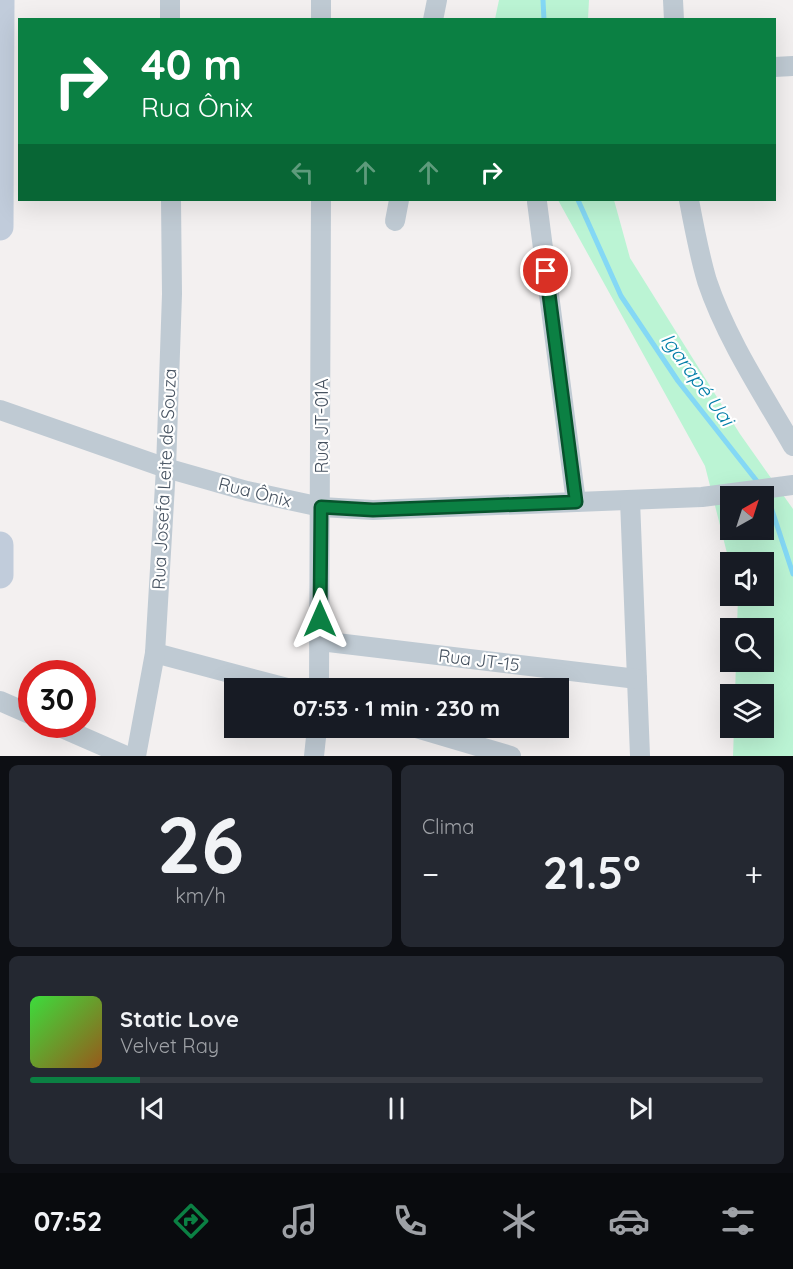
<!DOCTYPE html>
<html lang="pt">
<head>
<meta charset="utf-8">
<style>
  body { margin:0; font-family:Quicksand,sans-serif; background:#242831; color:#f1f3f6; height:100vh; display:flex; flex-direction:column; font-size:22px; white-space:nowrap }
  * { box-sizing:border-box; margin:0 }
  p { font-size:20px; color:#9ea1a6 }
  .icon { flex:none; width:33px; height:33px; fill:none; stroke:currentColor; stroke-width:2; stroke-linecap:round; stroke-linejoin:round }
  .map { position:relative; height:756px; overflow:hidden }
  .side { display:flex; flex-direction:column; gap:9px; padding:9px; background:#0d0f14; flex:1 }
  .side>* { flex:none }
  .top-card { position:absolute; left:18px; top:18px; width:758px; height:183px; border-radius:0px; box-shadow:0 6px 24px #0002; background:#0b8043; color:#fff; overflow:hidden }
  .needle { width:39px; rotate:39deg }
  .buttons { position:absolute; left:720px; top:486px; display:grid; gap:12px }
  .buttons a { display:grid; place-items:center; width:54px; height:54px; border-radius:0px; background:#171b24; box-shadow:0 6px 24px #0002; font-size:30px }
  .speed { position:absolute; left:18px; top:660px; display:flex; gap:12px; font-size:30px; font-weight:700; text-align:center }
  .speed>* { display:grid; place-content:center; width:78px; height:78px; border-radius:50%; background:#171b24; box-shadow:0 6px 24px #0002; line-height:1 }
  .speed .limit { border:9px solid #d22; background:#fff; color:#111 }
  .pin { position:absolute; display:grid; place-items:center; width:51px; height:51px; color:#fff; margin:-26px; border:3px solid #fff; border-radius:50%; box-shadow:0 2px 6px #0007 }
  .me { position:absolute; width:66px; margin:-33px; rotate:0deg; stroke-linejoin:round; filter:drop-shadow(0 0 4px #0008) }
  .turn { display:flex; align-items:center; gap:21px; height:126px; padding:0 24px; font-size:27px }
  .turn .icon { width:78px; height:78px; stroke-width:2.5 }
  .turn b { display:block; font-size:42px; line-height:51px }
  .lanes { display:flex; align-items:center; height:57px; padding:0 24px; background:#0003; justify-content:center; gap:30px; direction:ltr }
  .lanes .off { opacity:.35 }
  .big { font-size:45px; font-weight:700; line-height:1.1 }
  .side .card { flex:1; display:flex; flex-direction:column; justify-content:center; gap:9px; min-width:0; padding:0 21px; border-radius:9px; background:#242831 }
  .side .dial { align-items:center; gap:0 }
  .dial b { font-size:78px; line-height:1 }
  .song { display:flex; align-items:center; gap:18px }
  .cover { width:72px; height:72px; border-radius:9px; background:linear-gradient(135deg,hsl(120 70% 55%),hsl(30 70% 35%)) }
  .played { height:6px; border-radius:3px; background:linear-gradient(90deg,#0b8043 15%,#363941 15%) }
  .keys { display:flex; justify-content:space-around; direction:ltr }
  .heat { display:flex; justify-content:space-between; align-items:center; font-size:33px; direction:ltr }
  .side .tiles { flex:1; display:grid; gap:9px; grid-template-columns:1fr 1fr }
  .card:last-child { grid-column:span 2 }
  .trip { position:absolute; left:224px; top:678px; width:345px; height:60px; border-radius:0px; background:#171b24; box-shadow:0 6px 24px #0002; font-weight:700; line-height:60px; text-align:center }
  .tab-bar { display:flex; height:96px; justify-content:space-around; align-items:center; background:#090b0e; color:#9ea1a6 }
  .tab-bar .icon { width:42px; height:42px }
  .tab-bar .active { color:#0b8043 }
  .tab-bar b { font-size:27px; color:#f1f3f6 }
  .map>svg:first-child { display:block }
  .green { fill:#bbf4d4; fill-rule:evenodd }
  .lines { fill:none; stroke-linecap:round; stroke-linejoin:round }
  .stream { stroke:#84d8f5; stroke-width:5 }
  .street { stroke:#bfcad3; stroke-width:20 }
  .secondary { stroke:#c1ccdb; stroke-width:27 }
  .route-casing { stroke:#07532c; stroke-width:15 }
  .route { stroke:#0b8043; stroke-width:10 }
  .labels { text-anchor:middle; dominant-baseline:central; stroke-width:4.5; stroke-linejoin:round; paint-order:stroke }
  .street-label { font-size:18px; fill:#465260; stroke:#fff }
  .water-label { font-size:20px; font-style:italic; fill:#027ea8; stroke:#fff }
</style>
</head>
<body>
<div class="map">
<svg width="793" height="756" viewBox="0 0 793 756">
  <rect width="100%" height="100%" fill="#f3f0f0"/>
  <g class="green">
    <polygon points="499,0 589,0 588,19 495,19"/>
    <path d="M558 200H614L630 258 740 434 793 509V756H733L734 728H764V694H735L736 662H764V628H737L738 596H764V562H730V565L705 466ZM730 496H764V530H730Z"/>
  </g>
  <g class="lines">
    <g class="stream">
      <polyline points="543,0 544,20"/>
      <polyline points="578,200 621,296 678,381 760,485"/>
      <polyline points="766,492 793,574"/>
    </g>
    <g class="street">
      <polyline points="170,0 170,20"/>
      <polyline points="321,0 321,20"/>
      <polyline points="673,0 674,20"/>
      <polyline points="433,20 437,0"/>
      <polyline points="774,67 793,66"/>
      <path d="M689 200C694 227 699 254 707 281 726 338 763 394 793 446"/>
      <polyline points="537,202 576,502"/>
      <polyline points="395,221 399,200"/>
      <polyline points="0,410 166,468 247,491 321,507 373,510 702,497 793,485"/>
      <polyline points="630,500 640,756"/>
      <polyline points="320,641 637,679"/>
      <polyline points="155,653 287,688"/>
      <polyline points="319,688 321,200"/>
      <polyline points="0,701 32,715"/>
      <polyline points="53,724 126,756"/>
      <polyline points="416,728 511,756"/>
      <polyline points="136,756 155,653 166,468 172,294 171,200"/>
      <polyline points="314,756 317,728"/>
    </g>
    <g class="secondary">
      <polyline points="0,227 1,0"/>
      <polyline points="0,545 0,575"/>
    </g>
  </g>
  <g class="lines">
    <g class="route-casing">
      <polyline id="route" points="320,619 321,507 373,510 576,502 546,271"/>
    </g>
    <use href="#route" class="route"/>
  </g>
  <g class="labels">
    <g class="street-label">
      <text transform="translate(321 426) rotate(-90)">Rua JT-01A</text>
      <text transform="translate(164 479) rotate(-87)">Rua Josefa Leite de Souza</text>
      <text transform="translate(255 492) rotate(14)">Rua Ônix</text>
      <text transform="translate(479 660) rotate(7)">Rua JT-15</text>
    </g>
    <g class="water-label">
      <text transform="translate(698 379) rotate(54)">Igarapé Uai</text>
    </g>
  </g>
</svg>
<div class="buttons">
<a><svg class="needle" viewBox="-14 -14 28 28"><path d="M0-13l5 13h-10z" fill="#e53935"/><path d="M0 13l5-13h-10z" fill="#9ea1a6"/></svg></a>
<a><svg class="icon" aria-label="sound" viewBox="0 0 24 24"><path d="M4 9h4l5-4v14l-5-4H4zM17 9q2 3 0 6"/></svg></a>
<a><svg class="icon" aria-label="search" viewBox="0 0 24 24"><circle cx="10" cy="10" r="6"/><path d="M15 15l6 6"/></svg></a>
<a><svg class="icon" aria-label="layers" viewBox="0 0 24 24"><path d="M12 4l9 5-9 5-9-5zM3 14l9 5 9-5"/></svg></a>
</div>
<div class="speed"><div class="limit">30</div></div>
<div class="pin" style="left:546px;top:271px;background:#d93025"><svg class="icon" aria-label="arrive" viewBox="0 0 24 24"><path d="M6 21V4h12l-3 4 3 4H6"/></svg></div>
<svg class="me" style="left:320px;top:619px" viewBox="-20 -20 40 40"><path d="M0-17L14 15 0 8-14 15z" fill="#0b8043" stroke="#fff" stroke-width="4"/></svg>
<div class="trip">07:53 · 1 min · 230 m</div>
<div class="top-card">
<div class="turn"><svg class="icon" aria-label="right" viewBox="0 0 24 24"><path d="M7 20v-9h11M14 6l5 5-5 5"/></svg><div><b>40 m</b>Rua Ônix</div></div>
<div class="lanes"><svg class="icon off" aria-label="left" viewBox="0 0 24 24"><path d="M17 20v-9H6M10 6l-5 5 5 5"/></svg><svg class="icon off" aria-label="ahead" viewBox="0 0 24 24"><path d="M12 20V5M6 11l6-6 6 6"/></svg><svg class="icon off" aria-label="ahead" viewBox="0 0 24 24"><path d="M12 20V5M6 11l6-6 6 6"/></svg><svg class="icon" aria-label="right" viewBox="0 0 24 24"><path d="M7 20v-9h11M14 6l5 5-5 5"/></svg></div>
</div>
</div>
<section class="side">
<div class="tiles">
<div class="card dial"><b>26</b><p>km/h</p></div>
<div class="card"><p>Clima</p>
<div class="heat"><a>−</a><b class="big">21.5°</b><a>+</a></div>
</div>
<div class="card">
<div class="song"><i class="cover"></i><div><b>Static Love</b><p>Velvet Ray</p></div></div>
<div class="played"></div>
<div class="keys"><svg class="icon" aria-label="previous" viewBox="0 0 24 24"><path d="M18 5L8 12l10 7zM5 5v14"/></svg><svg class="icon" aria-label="pause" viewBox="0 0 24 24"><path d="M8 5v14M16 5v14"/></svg><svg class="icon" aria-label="next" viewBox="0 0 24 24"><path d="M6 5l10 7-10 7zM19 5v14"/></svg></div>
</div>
</div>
</section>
<nav class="tab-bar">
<b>07:52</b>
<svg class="icon active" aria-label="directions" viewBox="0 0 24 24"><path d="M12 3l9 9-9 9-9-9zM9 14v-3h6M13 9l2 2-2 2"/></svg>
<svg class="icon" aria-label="music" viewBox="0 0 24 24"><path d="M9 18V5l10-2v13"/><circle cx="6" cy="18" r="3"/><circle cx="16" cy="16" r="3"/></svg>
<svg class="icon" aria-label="phone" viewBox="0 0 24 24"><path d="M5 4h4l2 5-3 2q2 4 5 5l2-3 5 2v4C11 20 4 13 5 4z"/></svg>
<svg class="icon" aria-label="climate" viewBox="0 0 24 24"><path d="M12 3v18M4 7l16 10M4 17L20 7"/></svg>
<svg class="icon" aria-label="car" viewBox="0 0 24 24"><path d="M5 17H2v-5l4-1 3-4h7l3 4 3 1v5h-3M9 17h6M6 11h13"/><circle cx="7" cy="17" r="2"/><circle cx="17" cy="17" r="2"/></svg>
<svg class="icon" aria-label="filters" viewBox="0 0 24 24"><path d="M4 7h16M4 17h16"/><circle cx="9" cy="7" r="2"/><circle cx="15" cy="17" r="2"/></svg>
</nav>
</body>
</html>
